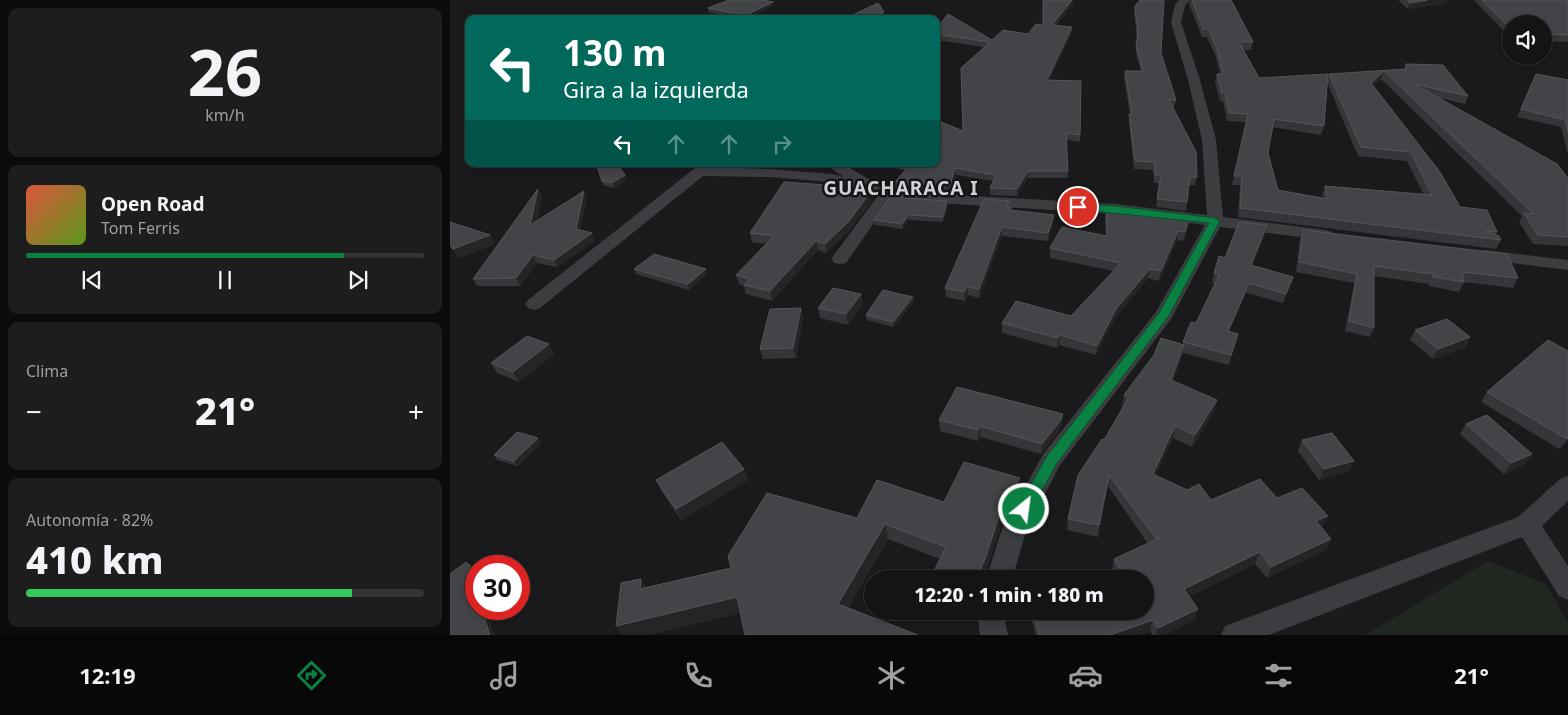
<!DOCTYPE html>
<html lang="es">
<head>
<meta charset="utf-8">
<style>
  body { margin:0; font-family:"Noto Sans",sans-serif; background:#1d1d1e; color:#f1f3f6; height:100vh; display:flex; flex-direction:column; font-size:19px; white-space:nowrap }
  * { box-sizing:border-box; margin:0 }
  p { font-size:16px; color:#9d9ea0 }
  .icon { flex:none; width:28px; height:28px; fill:none; stroke:currentColor; stroke-width:2; stroke-linecap:round; stroke-linejoin:round }
  .map { position:relative; flex:1; overflow:hidden }
  .side { display:flex; flex-direction:column; gap:8px; padding:8px; background:#0b0b0c; width:450px }
  .side>* { flex:none }
  .guide { position:absolute; left:15px; top:15px; width:475px; height:152px; border-radius:10px; box-shadow:0 2px 8px #0003,0 0 0 1px #333334; background:#00695c; color:#fff; overflow:hidden }
  .fabs { position:absolute; left:1052px; top:15px; display:grid; gap:10px }
  .fabs a { display:grid; place-items:center; width:50px; height:50px; border-radius:50%; background:#141415; box-shadow:0 2px 8px #0003,0 0 0 1px #333334; font-size:25px }
  .speed { position:absolute; left:15px; top:555px; display:flex; gap:10px; font-size:25px; font-weight:700; text-align:center }
  .speed>* { display:grid; place-content:center; width:65px; height:65px; border-radius:50%; background:#141415; box-shadow:0 2px 8px #0003,0 0 0 1px #333334; line-height:1 }
  .speed .limit { border:8px solid #d22; background:#fff; color:#111 }
  .pin { position:absolute; display:grid; place-items:center; width:42px; height:42px; color:#fff; margin:-21px; border:2px solid #fff; border-radius:50%; box-shadow:0 1px 5px #0007 }
  .me { position:absolute; width:55px; margin:-28px; rotate:29deg; stroke-linejoin:round; filter:drop-shadow(0 0 4px #0008) }
  .turn { display:flex; align-items:center; gap:18px; height:105px; padding:0 15px; font-size:22px }
  .turn .icon { width:65px; height:65px; stroke-width:2.5 }
  .turn b { display:block; font-size:35px; line-height:42px }
  .lanes { display:flex; align-items:center; height:48px; padding:0 15px; background:#0003; justify-content:center; gap:25px; direction:ltr }
  .lanes .off { opacity:.35 }
  .big { font-size:38px; font-weight:800; line-height:1.1 }
  .side .card { flex:1; display:flex; flex-direction:column; justify-content:center; gap:8px; min-width:0; padding:0 18px; border-radius:10px; background:#1d1d1e }
  .side .dial { align-items:center; gap:0 }
  .dial b { font-size:65px; line-height:1 }
  .song { display:flex; align-items:center; gap:15px }
  .cover { width:60px; height:60px; border-radius:8px; background:linear-gradient(135deg,hsl(10 70% 55%),hsl(90 70% 35%)) }
  .played { height:5px; border-radius:2px; background:linear-gradient(90deg,#0b8043 80%,#333334 80%) }
  .keys { display:flex; justify-content:space-around; direction:ltr }
  .heat { display:flex; justify-content:space-between; align-items:center; font-size:28px; direction:ltr }
  .charge { height:8px; border-radius:4px; background:linear-gradient(90deg,#34c759 82%,#333334 0) }
  .trip { position:absolute; left:414px; top:570px; width:290px; height:50px; border-radius:25px; background:#141415; box-shadow:0 2px 8px #0003,0 0 0 1px #333334; font-weight:800; line-height:50px; text-align:center }
  .tabs { display:flex; height:80px; justify-content:space-around; align-items:center; background:#080808; color:#9d9ea0 }
  .tabs .icon { width:35px; height:35px }
  .tabs .current { color:#0b8043 }
  .tabs b { font-size:22px; color:#f1f3f6 }
  main { display:flex; flex:1; min-height:0 }
  .map>svg:first-child { display:block }
  .green { fill:#202721 }
  .lines { fill:none; stroke-linecap:round; stroke-linejoin:round }
  .minor { fill:#3b3d41; fill-rule:evenodd }
  .wall { fill:#36363a; fill-rule:evenodd }
  .shaded-wall { fill:#252528 }
  .building { fill:#434447; stroke:#545559 }
  .route { fill:#0b8043; stroke:#07532c }
  .labels { text-anchor:middle; dominant-baseline:central; stroke-width:5; stroke-linejoin:round; paint-order:stroke }
  .district-label { font-size:19px; font-weight:bold; letter-spacing:1px; fill:#cfd1d7; stroke:#151517 }
</style>
</head>
<body>
<main>
<section class="side">
<div class="card dial"><b>26</b><p>km/h</p></div>
<div class="card">
<div class="song"><i class="cover"></i><div><b>Open Road</b><p>Tom Ferris</p></div></div>
<div class="played"></div>
<div class="keys"><svg class="icon" aria-label="previous" viewBox="0 0 24 24"><path d="M18 5L8 12l10 7zM5 5v14"/></svg><svg class="icon" aria-label="pause" viewBox="0 0 24 24"><path d="M8 5v14M16 5v14"/></svg><svg class="icon" aria-label="next" viewBox="0 0 24 24"><path d="M6 5l10 7-10 7zM19 5v14"/></svg></div>
</div>
<div class="card"><p>Clima</p>
<div class="heat"><a>−</a><b class="big">21°</b><a>+</a></div>
</div>
<div class="card"><p>Autonomía · 82%</p><b class="big">410 km</b><div class="charge"></div></div>
</section>
<div class="map">
<svg width="1118" height="635" viewBox="0 0 1118 635">
  <rect width="100%" height="100%" fill="#1a1a1c"/>
  <polygon class="green" points="1038,561 1096,584 1118,623 1118,635 915,635"/>
  <g class="lines">
    <g class="minor">
      <polygon points="729,0 740,0 735,6 731,22 750,80 766,140 773,217 876,230 882,232 884,235 882,238 876,240 770,227 721,319 610,465 577,528 562,579 536,579 553,526 594,453 706,312 755,225 666,214 440,200 396,263 390,264 384,263 381,259 427,197 380,182 320,177 253,176 90,308 84,310 78,308 75,304 78,300 245,168 250,167 320,169 382,174 394,177 384,171 379,164 393,164 439,191 666,204 757,215 752,140 738,80 721,22 725,5"/>
      <polygon points="1035,250 1118,260 1118,270 1029,259 1026,255 1029,251"/>
      <polygon points="1118,476 1118,501 1092,526 1118,566 1118,600 1109,596 1072,537 819,635 771,635 775,626 1068,517 1110,479"/>
      <polygon points="527,611 553,611 558,635 530,635"/>
    </g>
  </g>
  <g class="wall">
    <polygon points="593,0 623,0 623,4 606,26 622,33 599,80 631,81 630,142 616,140 618,171 618,178 578,178 567,196 540,195 540,188 543,181 506,175 501,193 445,189 445,182 455,170 424,164 486,164 513,131 534,47 486,40 486,34 542,40 578,34 593,25"/>
    <path d="M740 0H781L803 42 801 50H793L809 78 877 81 879 74 954 70 956 64 1018 96 1015 104 990 98 1118 178V246L1083 244 1069 222 1072 216 931 79 923 86 1010 207 1047 232 1045 234 1051 240 1046 249 788 217 790 185H782L796 122 777 121 773 101H770L765 82 767 74H770L766 57 757 37H752L739 4ZM877 82 908 156 957 161 974 195 875 186 872 195 873 198 828 190 818 153 822 127 871 135 874 126Z"/>
    <polygon points="948,0 997,0 996,3 958,9"/>
    <polygon points="1024,0 1118,0 1118,42 1094,41 1094,24 1061,24 1061,38"/>
    <polygon points="323,5 298,19 294,19 259,12 258,8"/>
    <polygon points="685,6 711,53 726,100 724,107 723,107 747,177 745,185 739,185 736,211 706,207 710,183 704,183 703,170 684,169 679,121 680,114 674,78 675,71 691,71 686,53 687,38 684,12"/>
    <polygon points="1086,74 1118,80 1118,155 1111,127 1067,117"/>
    <polygon points="147,166 177,179 164,188 153,185"/>
    <polygon points="419,194 421,202 400,230 376,253 368,250 322,301 296,294 294,286 289,284 286,275 316,244 302,242 300,233"/>
    <polygon points="92,196 86,222 137,198 130,230 145,241 107,267 87,263 70,286 27,286 23,279"/>
    <polygon points="497,201 498,205 493,222 459,220 452,229 425,225 424,220"/>
    <polygon points="656,206 738,225 734,241 727,240 709,281 698,278 665,318 646,355 609,345 607,348 552,333 552,323 621,316 664,271 600,258 600,248 656,236 655,215"/>
    <polygon points="559,207 561,207 561,210 604,215 603,223 598,241 552,236 529,298 518,295 515,301 496,297 495,288"/>
    <polygon points="0,222 45,244 9,258 0,246"/>
    <polygon points="853,230 1068,278 1063,288 1014,282 1009,292 979,286 979,284 924,276 924,328 920,337 895,331 904,283 846,272 850,239"/>
    <polygon points="815,234 802,266 843,277 833,303 796,293 779,332 788,334 779,365 733,353 723,381 767,400 764,412 742,447 723,438 705,475 761,500 827,498 872,528 881,539 876,550 817,578 805,564 740,596 745,620 714,635 703,635 700,631 690,635 586,635 579,611 695,611 695,579 667,579 662,571 664,559 698,544 658,486 648,537 617,530 618,519 654,440 673,407 672,407 674,395 733,344 733,342 746,323 765,284 762,283 764,273 775,258"/>
    <polygon points="184,269 256,269 257,274 239,290 186,274"/>
    <polygon points="411,294 413,304 398,325 370,318 368,308"/>
    <polygon points="464,302 443,327 417,320 416,315"/>
    <polygon points="351,308 353,318 346,358 313,359 310,349"/>
    <polygon points="965,330 1020,337 1015,348 983,359 960,340"/>
    <polygon points="1118,351 1118,440 1109,449 1031,402 1037,392"/>
    <polygon points="104,354 69,382 47,373 41,363"/>
    <polygon points="489,420 612,424 609,431 591,454 530,437 528,441 490,431"/>
    <polygon points="1016,424 1082,454 1075,464 1054,474 1010,434"/>
    <polygon points="852,440 900,471 869,480 848,451"/>
    <polygon points="91,443 68,466 47,460 44,455"/>
    <polygon points="294,469 298,480 231,520 211,490 206,480"/>
    <polygon points="570,478 569,493 551,525 533,579 480,579 490,559 438,539 398,608 290,613 198,635 172,635 166,626 191,579 196,588 281,568 407,518 494,502"/>
  </g>
  <g class="shaded-wall">
    <polygon points="622,0 623,0 623,4 601,31 602,25"/>
    <polygon points="977,0 997,0 996,3 958,9 960,3"/>
    <polygon points="323,2 323,5 297,19 296,15"/>
    <polygon points="434,12 434,16 429,19 423,19"/>
    <polygon points="622,27 622,33 596,86 597,80"/>
    <polygon points="934,71 931,79 918,91 921,83"/>
    <polygon points="505,168 506,175 501,193 500,186"/>
    <polygon points="578,171 578,178 567,196 567,189"/>
    <polygon points="175,175 177,179 164,188 162,183"/>
    <polygon points="88,189 92,196 83,233 80,225"/>
    <polygon points="134,191 137,198 129,236 126,229"/>
    <polygon points="419,194 421,202 400,230 376,253 375,244"/>
    <polygon points="497,201 498,205 493,222 493,217"/>
    <polygon points="459,215 459,220 452,229 452,224"/>
    <polygon points="604,215 603,223 598,241 598,233"/>
    <polygon points="740,216 738,225 734,241 735,232"/>
    <polygon points="817,225 815,234 798,275 801,265"/>
    <polygon points="552,227 552,236 529,298 529,289"/>
    <polygon points="728,231 727,240 709,281 711,271"/>
    <polygon points="142,233 145,241 107,267 104,260"/>
    <polygon points="40,235 45,244 9,258 3,249"/>
    <polygon points="366,241 368,250 322,301 320,291"/>
    <polygon points="83,255 87,263 70,286 66,278"/>
    <polygon points="256,269 257,274 239,290 238,284"/>
    <polygon points="700,269 698,278 665,318 646,355 647,346 666,309"/>
    <polygon points="799,283 796,293 775,341 778,331"/>
    <polygon points="517,287 518,295 515,301 514,292"/>
    <polygon points="411,294 413,304 398,325 396,314"/>
    <polygon points="463,297 464,302 443,327 443,322"/>
    <polygon points="351,308 353,318 346,358 343,348"/>
    <polygon points="610,335 609,345 607,348 608,338"/>
    <polygon points="1020,337 1015,348 983,359 988,349"/>
    <polygon points="99,344 104,354 69,382 63,372"/>
    <polygon points="734,345 732,357 719,392 721,380"/>
    <polygon points="767,400 764,412 742,447 745,435"/>
    <polygon points="613,414 612,424 609,431 591,454 592,444"/>
    <polygon points="530,426 530,437 528,441 528,430"/>
    <polygon points="725,426 723,438 701,486 703,474"/>
    <polygon points="88,438 91,443 68,466 64,461"/>
    <polygon points="1118,438 1118,440 1109,449"/>
    <polygon points="1082,454 1075,464 1054,474 1061,463"/>
    <polygon points="904,461 900,471 869,480 874,469"/>
    <polygon points="294,469 298,480 231,520 226,509"/>
    <polygon points="659,475 658,486 648,537 649,525"/>
    <polygon points="570,478 569,493 551,525 533,579 527,579 551,510"/>
    <polygon points="878,516 872,528 866,521"/>
    <polygon points="435,524 438,539 392,619 388,604"/>
    <polygon points="881,539 876,550 817,578 821,567"/>
    <polygon points="810,552 805,564 731,600 734,589"/>
    <polygon points="191,579 199,593 190,589"/>
    <polygon points="287,597 293,612 198,635 172,635 166,626"/>
    <polygon points="31,609 35,609 45,635 40,635"/>
    <polygon points="748,609 745,620 714,635 706,635 708,628"/>
    <polygon points="703,620 700,631 690,635 660,635"/>
  </g>
  <g class="building">
    <polygon points="279,0 313,0 323,2 296,15 258,8"/>
    <polygon points="593,0 622,0 602,25 622,27 597,80 631,81 630,135 616,133 618,171 578,171 567,189 540,188 546,175 505,168 500,186 445,182 460,165 456,164 486,164 486,120 513,131 511,68 540,42 486,34 486,29 498,14 542,40 553,30 578,34 586,24 593,25"/>
    <polygon points="690,0 714,0 711,53 726,100 719,100 746,152 747,177 740,177 737,202 707,199 711,175 705,175 705,162 685,161 679,114 682,114 675,71 693,71 686,46 688,31 685,6"/>
    <polygon points="742,0 781,0 803,42 789,42 809,78 878,74 874,126 824,119 818,153 828,190 877,199 875,186 982,195 961,152 911,147 879,74 956,69 956,64 993,65 1018,96 964,84 1107,164 1118,178 1118,237 1088,235 1074,213 1084,214 934,71 921,83 990,172 1010,207 1037,210 1047,232 1036,231 1049,236 1051,240 790,208 792,176 784,176 798,114 779,113 775,93 772,93 767,74 773,74 767,49 758,29 753,29"/>
    <polygon points="957,0 977,0 960,3"/>
    <polygon points="1032,0 1118,0 1118,35 1094,34 1094,24 1061,24 1061,29"/>
    <polygon points="428,3 434,12 423,19 394,19"/>
    <polygon points="1086,74 1118,80 1118,132 1115,120 1071,109"/>
    <polygon points="151,164 167,164 175,175 162,183 152,181 147,166"/>
    <polygon points="334,182 377,185 419,194 399,221 375,244 366,241 320,291 294,285 300,279 286,275 324,236 300,233"/>
    <polygon points="88,189 80,225 134,191 126,229 142,233 104,260 83,255 66,278 23,279"/>
    <polygon points="440,197 497,201 493,217 459,215 452,224 424,220"/>
    <polygon points="534,199 559,201 556,207 561,207 560,210 604,215 598,233 552,227 529,289 517,287 514,292 495,288"/>
    <polygon points="656,206 704,214 705,211 740,216 735,232 728,231 711,271 700,269 666,309 647,346 610,335 608,338 552,323 566,301 621,316 671,263 600,248 612,227 657,236"/>
    <polygon points="0,222 40,235 3,249 0,244"/>
    <polygon points="789,222 817,225 801,265 843,277 836,294 799,283 778,331 788,334 781,355 733,342 741,322 746,323 769,275 764,273 769,256 775,258"/>
    <polygon points="853,230 1057,254 1068,278 1012,272 1014,282 983,277 983,274 924,266 924,328 899,321 907,274 849,262"/>
    <polygon points="204,254 256,269 238,284 184,269"/>
    <polygon points="383,288 411,294 396,314 368,308"/>
    <polygon points="433,290 463,297 443,322 416,315"/>
    <polygon points="351,308 343,348 310,349 320,309"/>
    <polygon points="997,319 1020,337 988,349 965,330"/>
    <polygon points="77,336 99,344 63,372 41,363"/>
    <polygon points="711,338 734,345 721,380 767,400 745,435 725,426 703,474 737,490 749,484 761,500 810,479 827,498 852,488 878,516 866,521 881,539 821,567 810,552 734,589 748,609 708,628 703,620 660,635 589,635 583,611 695,611 695,579 676,579 664,559 709,538 705,537 659,475 649,525 618,519 628,475 652,439 654,440 679,397 674,395 704,355"/>
    <polygon points="1098,340 1118,351 1118,438 1117,439 1037,392"/>
    <polygon points="507,387 613,414 610,421 592,444 530,426 528,430 489,420"/>
    <polygon points="1037,415 1082,454 1061,463 1016,424"/>
    <polygon points="67,432 88,438 64,461 44,455"/>
    <polygon points="882,433 904,461 874,469 852,440"/>
    <polygon points="272,442 294,469 226,509 206,480"/>
    <polygon points="514,462 570,478 551,510 536,556 527,579 480,579 496,547 435,524 388,604 468,635 295,635 287,597 166,626 171,583 191,579 190,589 281,568 278,556 317,493 407,518 427,480 494,502"/>
    <polygon points="16,562 26,571 26,609 31,609 40,635 0,635 0,574"/>
  </g>
  <polygon class="route" points="628,204 666,206 765,218 770,221 718,317 607,463 579,514 574,515 569,514 567,509 597,456 709,313 759,223 624,209 624,205"/>
  <g class="labels">
    <g class="district-label">
      <text x="451" y="188">GUACHARACA I</text>
    </g>
  </g>
</svg>
<div class="fabs">
<a><svg class="icon" aria-label="sound" viewBox="0 0 24 24"><path d="M4 9h4l5-4v14l-5-4H4zM17 9q2 3 0 6"/></svg></a>
</div>
<div class="speed"><div class="limit">30</div></div>
<div class="pin" style="left:628px;top:207px;background:#d93025"><svg class="icon" aria-label="arrive" viewBox="0 0 24 24"><path d="M6 21V4h12l-3 4 3 4H6"/></svg></div>
<svg class="me" style="left:574px;top:509px" viewBox="-20 -20 40 40"><circle r="17" fill="#0b8043" stroke="#fff" stroke-width="3"/><path d="M0-11L8 9 0 5-8 9z" fill="#fff"/></svg>
<div class="trip">12:20 · 1 min · 180 m</div>
<div class="guide">
<div class="turn"><svg class="icon" aria-label="left" viewBox="0 0 24 24"><path d="M17 20v-9H6M10 6l-5 5 5 5"/></svg><div><b>130 m</b>Gira a la izquierda</div></div>
<div class="lanes"><svg class="icon" aria-label="left" viewBox="0 0 24 24"><path d="M17 20v-9H6M10 6l-5 5 5 5"/></svg><svg class="icon off" aria-label="ahead" viewBox="0 0 24 24"><path d="M12 20V5M6 11l6-6 6 6"/></svg><svg class="icon off" aria-label="ahead" viewBox="0 0 24 24"><path d="M12 20V5M6 11l6-6 6 6"/></svg><svg class="icon off" aria-label="right" viewBox="0 0 24 24"><path d="M7 20v-9h11M14 6l5 5-5 5"/></svg></div>
</div>
</div>
</main>
<nav class="tabs">
<b>12:19</b>
<svg class="icon current" aria-label="directions" viewBox="0 0 24 24"><path d="M12 3l9 9-9 9-9-9zM9 14v-3h6M13 9l2 2-2 2"/></svg>
<svg class="icon" aria-label="music" viewBox="0 0 24 24"><path d="M9 18V5l10-2v13"/><circle cx="6" cy="18" r="3"/><circle cx="16" cy="16" r="3"/></svg>
<svg class="icon" aria-label="phone" viewBox="0 0 24 24"><path d="M5 4h4l2 5-3 2q2 4 5 5l2-3 5 2v4C11 20 4 13 5 4z"/></svg>
<svg class="icon" aria-label="climate" viewBox="0 0 24 24"><path d="M12 3v18M4 7l16 10M4 17L20 7"/></svg>
<svg class="icon" aria-label="car" viewBox="0 0 24 24"><path d="M5 17H2v-5l4-1 3-4h7l3 4 3 1v5h-3M9 17h6M6 11h13"/><circle cx="7" cy="17" r="2"/><circle cx="17" cy="17" r="2"/></svg>
<svg class="icon" aria-label="filters" viewBox="0 0 24 24"><path d="M4 7h16M4 17h16"/><circle cx="9" cy="7" r="2"/><circle cx="15" cy="17" r="2"/></svg>
<b>21°</b>
</nav>
</body>
</html>
